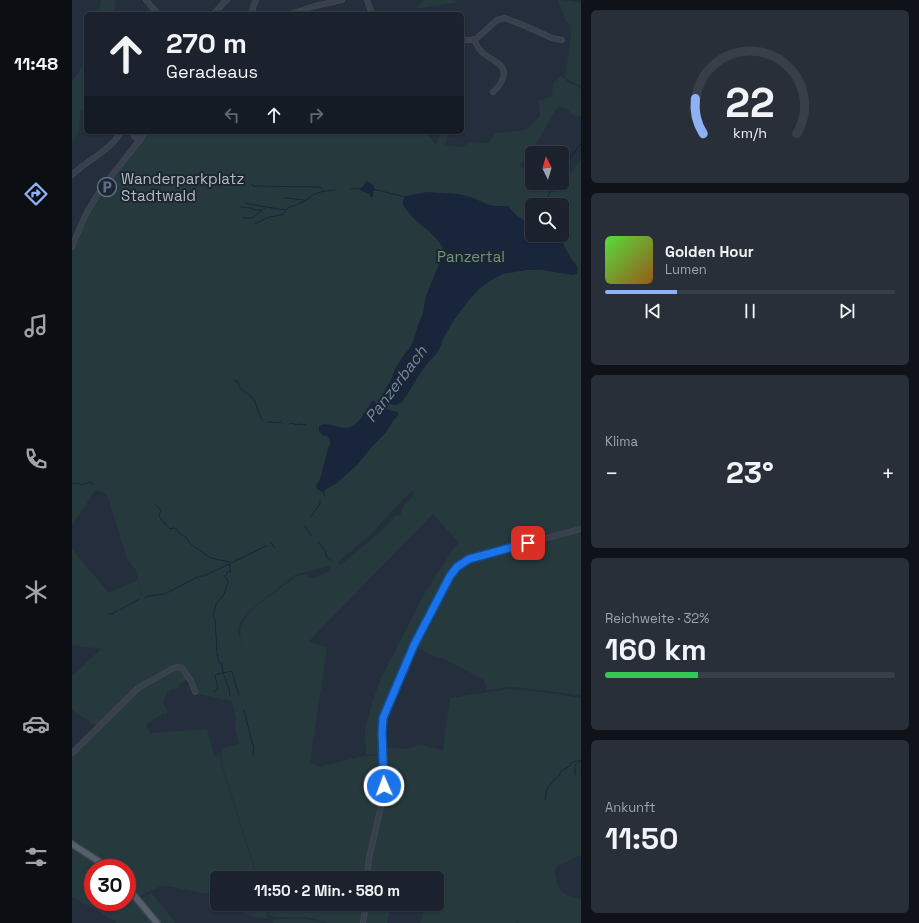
<!DOCTYPE html>
<html lang="de">
<head>
<meta charset="utf-8">
<style>
  body { margin:0; font-family:"Space Grotesk",sans-serif; background:#282f39; color:#f1f3f6; height:100vh; display:flex; flex-direction:column; font-size:15px; white-space:nowrap }
  * { box-sizing:border-box; margin:0 }
  p { font-size:13px; color:#a0a4aa }
  .icon { flex:none; width:22px; height:22px; fill:none; stroke:currentColor; stroke-width:2; stroke-linecap:round; stroke-linejoin:round }
  .map { position:relative; flex:1; overflow:hidden }
  .panel { display:flex; flex-direction:column; gap:10px; padding:10px; background:#0f1319; width:338px }
  .panel>* { flex:none }
  .hud { position:absolute; left:12px; top:12px; width:380px; height:122px; border-radius:6px; box-shadow:0 1px 3px #0004,0 0 0 1px #393f49; background:#1b222d; color:#f1f3f6; overflow:hidden }
  .needle { width:26px; rotate:355deg }
  .controls { position:absolute; left:453px; top:146px; display:grid; gap:8px }
  .controls a { display:grid; place-items:center; width:44px; height:44px; border-radius:6px; background:#1b222d; box-shadow:0 1px 3px #0004,0 0 0 1px #393f49; font-size:20px }
  .speed { position:absolute; left:12px; top:859px; display:flex; gap:8px; font-size:20px; font-weight:700; text-align:center }
  .speed>* { display:grid; place-content:center; width:52px; height:52px; border-radius:50%; background:#1b222d; box-shadow:0 1px 3px #0004,0 0 0 1px #393f49; line-height:1 }
  .speed .limit { border:6px solid #d22; background:#fff; color:#111 }
  .pin { position:absolute; display:grid; place-items:center; width:34px; height:34px; color:#fff; margin:-17px; border-radius:8px; box-shadow:0 2px 6px #0006 }
  .me { position:absolute; width:44px; margin:-22px; rotate:358deg; stroke-linejoin:round; filter:drop-shadow(0 0 3px #0008) }
  .turn { display:flex; align-items:center; gap:14px; height:84px; padding:0 16px; font-size:18px }
  .turn .icon { width:52px; height:52px; stroke-width:2.5 }
  .turn b { display:block; font-size:28px; line-height:34px }
  .lanes { display:flex; align-items:center; height:38px; padding:0 16px; background:#0003; justify-content:center; gap:20px; direction:ltr }
  .lanes .off { opacity:.35 }
  .big { font-size:30px; font-weight:600; line-height:1.1 }
  .panel .tile { flex:1; display:flex; flex-direction:column; justify-content:center; gap:6px; min-width:0; padding:0 14px; border-radius:6px; background:#282f39 }
  .panel .dial { align-items:center; gap:0 }
  .dial svg { height:104px; overflow:visible; fill:none; stroke:#393f49; stroke-width:7; stroke-linecap:round; text-anchor:middle }
  .dial text { fill:#f1f3f6; stroke:none }
  .song { display:flex; align-items:center; gap:12px }
  .cover { width:48px; height:48px; border-radius:6px; background:linear-gradient(135deg,hsl(110 70% 55%),hsl(30 70% 35%)) }
  .played { height:4px; border-radius:2px; background:linear-gradient(90deg,#8cb2f4 25%,#393f49 25%) }
  .keys { display:flex; justify-content:space-around; direction:ltr }
  .heat { display:flex; justify-content:space-between; align-items:center; font-size:22px; direction:ltr }
  .charge { height:6px; border-radius:3px; background:linear-gradient(90deg,#34c759 32%,#393f49 0) }
  .trip { position:absolute; left:138px; top:871px; width:234px; height:40px; border-radius:6px; background:#1b222d; box-shadow:0 1px 3px #0004,0 0 0 1px #393f49; font-weight:600; line-height:40px; text-align:center }
  main { display:flex; flex:1; min-height:0 }
  .dock { display:flex; flex-direction:column; width:72px; justify-content:space-around; align-items:center; background:#0b0e12; color:#a0a4aa }
  .dock .icon { width:28px; height:28px }
  .dock .selected { color:#8cb2f4 }
  .dock b { font-size:18px; color:#f1f3f6 }
  .map>svg:first-child { display:block }
  .green { fill:#263a3d; fill-rule:evenodd }
  .water { fill:#18253a }
  .lines { fill:none; stroke-linecap:round; stroke-linejoin:round }
  .stream { stroke:#18253a; stroke-width:1 }
  .minor-casing { stroke:#414955; stroke-width:6 }
  .major-casing { stroke:#414955; stroke-width:8 }
  .minor { stroke:#38404c; stroke-width:4.5 }
  .major { stroke:#565f6c; stroke-width:5.5 }
  .route-casing { stroke:#114b97; stroke-width:10 }
  .route { stroke:#1a73e8; stroke-width:7 }
  .labels { text-anchor:middle; dominant-baseline:central; stroke-width:4; stroke-linejoin:round; paint-order:stroke }
  .poi-label { font-size:15px; fill:#b4bbc8; stroke:#1d2531; text-anchor:start }
  .park-label { font-size:15px; fill:#6b9876; stroke:#1d2531 }
  .water-label { font-size:16px; font-style:italic; fill:#6e85a5; stroke:#1d2531 }
</style>
</head>
<body>
<main>
<nav class="dock">
<b>11:48</b>
<svg class="icon selected" aria-label="directions" viewBox="0 0 24 24"><path d="M12 3l9 9-9 9-9-9zM9 14v-3h6M13 9l2 2-2 2"/></svg>
<svg class="icon" aria-label="music" viewBox="0 0 24 24"><path d="M9 18V5l10-2v13"/><circle cx="6" cy="18" r="3"/><circle cx="16" cy="16" r="3"/></svg>
<svg class="icon" aria-label="phone" viewBox="0 0 24 24"><path d="M5 4h4l2 5-3 2q2 4 5 5l2-3 5 2v4C11 20 4 13 5 4z"/></svg>
<svg class="icon" aria-label="climate" viewBox="0 0 24 24"><path d="M12 3v18M4 7l16 10M4 17L20 7"/></svg>
<svg class="icon" aria-label="car" viewBox="0 0 24 24"><path d="M5 17H2v-5l4-1 3-4h7l3 4 3 1v5h-3M9 17h6M6 11h13"/><circle cx="7" cy="17" r="2"/><circle cx="17" cy="17" r="2"/></svg>
<svg class="icon" aria-label="filters" viewBox="0 0 24 24"><path d="M4 7h16M4 17h16"/><circle cx="9" cy="7" r="2"/><circle cx="15" cy="17" r="2"/></svg>
</nav>
<div class="map">
<svg width="509" height="923" viewBox="0 0 509 923">
  <rect width="100%" height="100%" fill="#242e3c"/>
  <g class="green">
    <polygon points="29,0 43,0 42,14 27,14"/>
    <polygon points="352,0 383,0 384,3 374,4 343,9"/>
    <polygon points="486,0 501,1 509,4 509,86 493,78 499,35 498,24 493,20"/>
    <polygon points="14,61 14,108 9,110 6,134 0,142 0,82"/>
    <path d="M489 76 496 82 509 89V116H503C497 112 493 104 485 108L462 147 448 166 460 177V183H462C464 190 466 189 472 190 476 190 479 191 482 192L486 189 509 159V527L453 542 456 544 509 531V696L499 694 450 688 438 687 415 690 414 684 412 680 372 659C362 658 352 650 342 647L376 581 387 567 398 560 396 558 387 565 378 574 342 641 311 713 309 728 310 754H294L293 729 299 707 307 682 351 596 381 549 387 543 361 514 236 642 255 647 238 763 245 765 246 767 291 756 310 755 311 785 310 800 296 859 294 878H186L149 762 150 748 167 744 163 728 164 718 160 701 126 694 123 692C122 681 117 672 109 665L104 666 100 668 101 669H107L113 673 117 678 107 685 108 687 105 689H100L94 693V696L91 702 96 712 94 715 90 714 74 725 78 733 135 729 142 756 148 755 149 764 185 878H145V897L136 894 95 886H89L68 896C55 887 55 883 55 868H41L29 859 0 842V754L65 689 64 688 25 727 0 710V676L29 649 0 645V549L37 593 65 580V581L66 580 69 593 68 594V596L70 594 63 568H62L55 559 36 497C33 493 28 490 23 491L0 526V247C6 232 12 216 21 202 36 177 57 156 73 132H128L134 136 135 132H353L364 145 369 133 376 136 373 145 390 147 398 142 416 143 424 133 454 130 468 116 466 101 480 96 481 83ZM460 205H490V235H460ZM340 490 342 493C340 499 335 501 331 506 329 509 330 512 328 515L323 516 304 536 267 566 268 564 266 562 297 536ZM257 566 258 571 243 578H237L235 574 224 576 184 606 176 614 169 626 168 636 174 658 166 631 168 623 173 616 183 606 223 575Z"/>
    <path d="M438 689 471 692 509 698V856H506L487 865 482 870C487 891 487 894 509 899V923H446L444 922V923H348L352 911 356 904H365V878H329L327 877V878H296L298 859 311 803 312 747 333 749 349 745 371 750 378 698Z"/>
    <polygon points="0,849 31,868 21,868 21,902 55,902 55,893 60,899 60,900 62,900 82,923 45,923 26,911 0,897"/>
    <polygon points="84,891 80,894 104,923 88,923 71,903 70,898"/>
    <path d="M157 904H193L196 915 194 914 193 916 196 917 195 918C179 918 170 912 157 904Z"/>
    <polygon points="194,904 293,904 290,923 256,923 240,918 228,917 202,917 198,915"/>
    <polygon points="295,904 320,904 315,923 292,923"/>
    <polygon points="225,918 240,920 251,923 201,923 198,920 196,920"/>
  </g>
  <g class="water">
    <polygon points="295,181 301,185 302,187 301,197 299,197 297,194 288,190 294,182"/>
    <path d="M355 192 386 194 399 197 417 205 426 206H436L444 215 460 226V235H489L492 246 500 260 503 263 506 269 505 274 500 275 470 270H454L431 274 418 281 408 288 396 301 382 320 371 339 369 345 365 353 354 365 347 375 335 395 329 403 323 405 313 402 309 407 320 411 326 412V415L321 421 315 431 298 449 286 464 265 483 250 492 245 489 244 486 248 479 256 449 258 444V441L256 437 250 435 247 431V426C255 420 270 432 281 426 289 421 296 407 301 400L306 405 310 399 309 397 319 380 323 369 331 356 338 348 341 342 346 325 351 313 354 296 367 264 371 248C363 232 344 224 334 209 333 208 331 206 331 204 330 201 332 198 334 196Z"/>
  </g>
  <g class="lines">
    <g class="stream">
      <polyline points="490,168 509,144"/>
      <polyline points="180,184 181,186 248,187 252,191"/>
      <polyline points="279,189 290,188"/>
      <polyline points="301,189 333,197"/>
      <polyline points="213,198 232,200"/>
      <polyline points="173,203 194,207 214,210"/>
      <polyline points="473,205 472,204 480,188 481,183"/>
      <polyline points="168,207 179,208 183,210 189,210"/>
      <polyline points="171,218 180,218 193,208"/>
      <path d="M183 224 197 217 209 215 213 212 216 208 233 201C242 192 251 191 263 190"/>
      <polyline points="162,381 165,381 169,389 182,399 189,419 191,421"/>
      <polyline points="196,422 199,422 203,423 205,422 207,423 208,421 211,424"/>
      <polyline points="217,424 220,423 225,425 227,424 234,425"/>
      <polyline points="0,483 2,484 6,483 10,485 18,482 22,484"/>
      <polyline points="252,496 252,491"/>
      <polyline points="84,505 89,510 87,516 94,525 98,529 102,528 105,530 107,533 115,538 117,542 120,545 139,558 158,562"/>
      <polyline points="239,517 248,504 248,501"/>
      <polyline points="233,526 239,536"/>
      <polyline points="246,542 253,551 255,558 259,559 260,561"/>
      <polyline points="199,543 200,543 202,548 203,547"/>
      <polyline points="73,598 76,596 93,594 127,576 132,576 194,546"/>
      <polyline points="48,610 67,599"/>
      <polyline points="36,614 40,614 45,611"/>
      <polyline points="145,651 143,619 141,617 144,604 152,594 156,582 155,579 152,576 155,574 155,572 159,571 157,564"/>
      <polyline points="145,653 147,663 149,663 150,665 151,673 159,671 160,672 167,695"/>
      <polyline points="142,692 146,689 143,676 145,674 151,673 157,689 158,696"/>
      <polyline points="172,710 179,738 182,748 181,755"/>
      <polyline points="504,775 503,772 503,765 509,760"/>
      <polyline points="473,800 475,789 480,782 487,776 489,771 495,768 500,763 503,761 508,761"/>
    </g>
    <g class="minor-casing">
      <g id="minor">
        <polyline points="74,0 86,14"/>
        <polyline points="295,0 300,14"/>
        <polyline points="142,14 152,2 155,0"/>
        <polyline points="180,14 181,7 184,0"/>
        <polyline points="218,14 243,6 270,0"/>
        <path d="M402 39C404 44 406 49 410 52 415 57 423 60 428 65 437 73 428 86 421 92"/>
        <polyline points="390,40 399,40 405,38 425,20 433,18 451,25 480,38 490,40"/>
        <polyline points="59,132 63,137 68,141"/>
        <path d="M0 175C16 159 37 152 49 132"/>
        <path d="M0 247C6 231 12 216 21 202 36 177 57 156 73 132"/>
        <polyline points="0,753 66,688 100,669 105,667 110,668 119,681 123,692"/>
        <polyline points="295,878 297,858 311,798 312,782 310,733 311,718 341,645 378,576 385,567 397,559 509,529"/>
        <polyline points="291,923 294,904"/>
      </g>
    </g>
    <g class="major-casing">
      <g id="major">
        <polyline points="0,844 37,868"/>
        <polyline points="55,887 85,923"/>
      </g>
    </g>
    <use href="#minor" class="minor"/>
    <use href="#major" class="major"/>
  </g>
  <g class="lines">
    <g class="route-casing">
      <polyline id="route" points="312,786 310,733 311,718 342,645 378,576 385,567 397,559 456,543"/>
    </g>
    <use href="#route" class="route"/>
  </g>
  <defs>
    <g id="parking-ring" transform="scale(1)"><circle r="9.5" fill="#1d2531" stroke="#5c6f8a" stroke-width="1.5"/><path d="M-3.5-5.5H1a3.5 3.5 0 0 1 0 7H-1V5.5H-3.5ZM-1-3.4V-.6H.8a1.4 1.4 0 0 0 0-2.8Z" fill="#5c6f8a"/></g>
  </defs>
  <g fill-rule="evenodd">
    <use href="#parking-ring" x="35" y="187"/>
  </g>
  <g class="labels">
    <g class="poi-label">
      <text x="49" y="178">Wanderparkplatz<tspan x="49" dy="17">Stadtwald</tspan></text>
    </g>
    <g class="park-label">
      <text x="399" y="256">Panzertal</text>
    </g>
    <g class="water-label">
      <text transform="translate(324 384) rotate(-53)">Panzerbach</text>
    </g>
  </g>
</svg>
<div class="controls">
<a><svg class="needle" viewBox="-14 -14 28 28"><path d="M0-13l5 13h-10z" fill="#e53935"/><path d="M0 13l5-13h-10z" fill="#a0a4aa"/></svg></a>
<a><svg class="icon" aria-label="search" viewBox="0 0 24 24"><circle cx="10" cy="10" r="6"/><path d="M15 15l6 6"/></svg></a>
</div>
<div class="speed"><div class="limit">30</div></div>
<div class="pin" style="left:456px;top:543px;background:#d93025"><svg class="icon" aria-label="arrive" viewBox="0 0 24 24"><path d="M6 21V4h12l-3 4 3 4H6"/></svg></div>
<svg class="me" style="left:312px;top:786px" viewBox="-20 -20 40 40"><circle r="17" fill="#1a73e8" stroke="#fff" stroke-width="3"/><path d="M0-11L8 9 0 5-8 9z" fill="#fff"/></svg>
<div class="trip">11:50 · 2 Min. · 580 m</div>
<div class="hud">
<div class="turn"><svg class="icon" aria-label="ahead" viewBox="0 0 24 24"><path d="M12 20V5M6 11l6-6 6 6"/></svg><div><b>270 m</b>Geradeaus</div></div>
<div class="lanes"><svg class="icon off" aria-label="left" viewBox="0 0 24 24"><path d="M17 20v-9H6M10 6l-5 5 5 5"/></svg><svg class="icon" aria-label="ahead" viewBox="0 0 24 24"><path d="M12 20V5M6 11l6-6 6 6"/></svg><svg class="icon off" aria-label="right" viewBox="0 0 24 24"><path d="M7 20v-9h11M14 6l5 5-5 5"/></svg></div>
</div>
</div>
<section class="panel">
<div class="tile dial"><svg viewBox="0 0 100 80">
<path d="M14 69A42 42 0 1 1 86 69"/>
<path d="M14 69A42 42 0 0 1 8 42" stroke="#8cb2f4"/>
<text x="50" y="56" font-size="32" font-weight="700">22</text>
<text x="50" y="72" font-size="11">km/h</text>
</svg></div>
<div class="tile">
<div class="song"><i class="cover"></i><div><b>Golden Hour</b><p>Lumen</p></div></div>
<div class="played"></div>
<div class="keys"><svg class="icon" aria-label="previous" viewBox="0 0 24 24"><path d="M18 5L8 12l10 7zM5 5v14"/></svg><svg class="icon" aria-label="pause" viewBox="0 0 24 24"><path d="M8 5v14M16 5v14"/></svg><svg class="icon" aria-label="next" viewBox="0 0 24 24"><path d="M6 5l10 7-10 7zM19 5v14"/></svg></div>
</div>
<div class="tile"><p>Klima</p>
<div class="heat"><a>−</a><b class="big">23°</b><a>+</a></div>
</div>
<div class="tile"><p>Reichweite · 32%</p><b class="big">160 km</b><div class="charge"></div></div>
<div class="tile"><p>Ankunft</p><b class="big">11:50</b></div>
</section>
</main>
</body>
</html>
